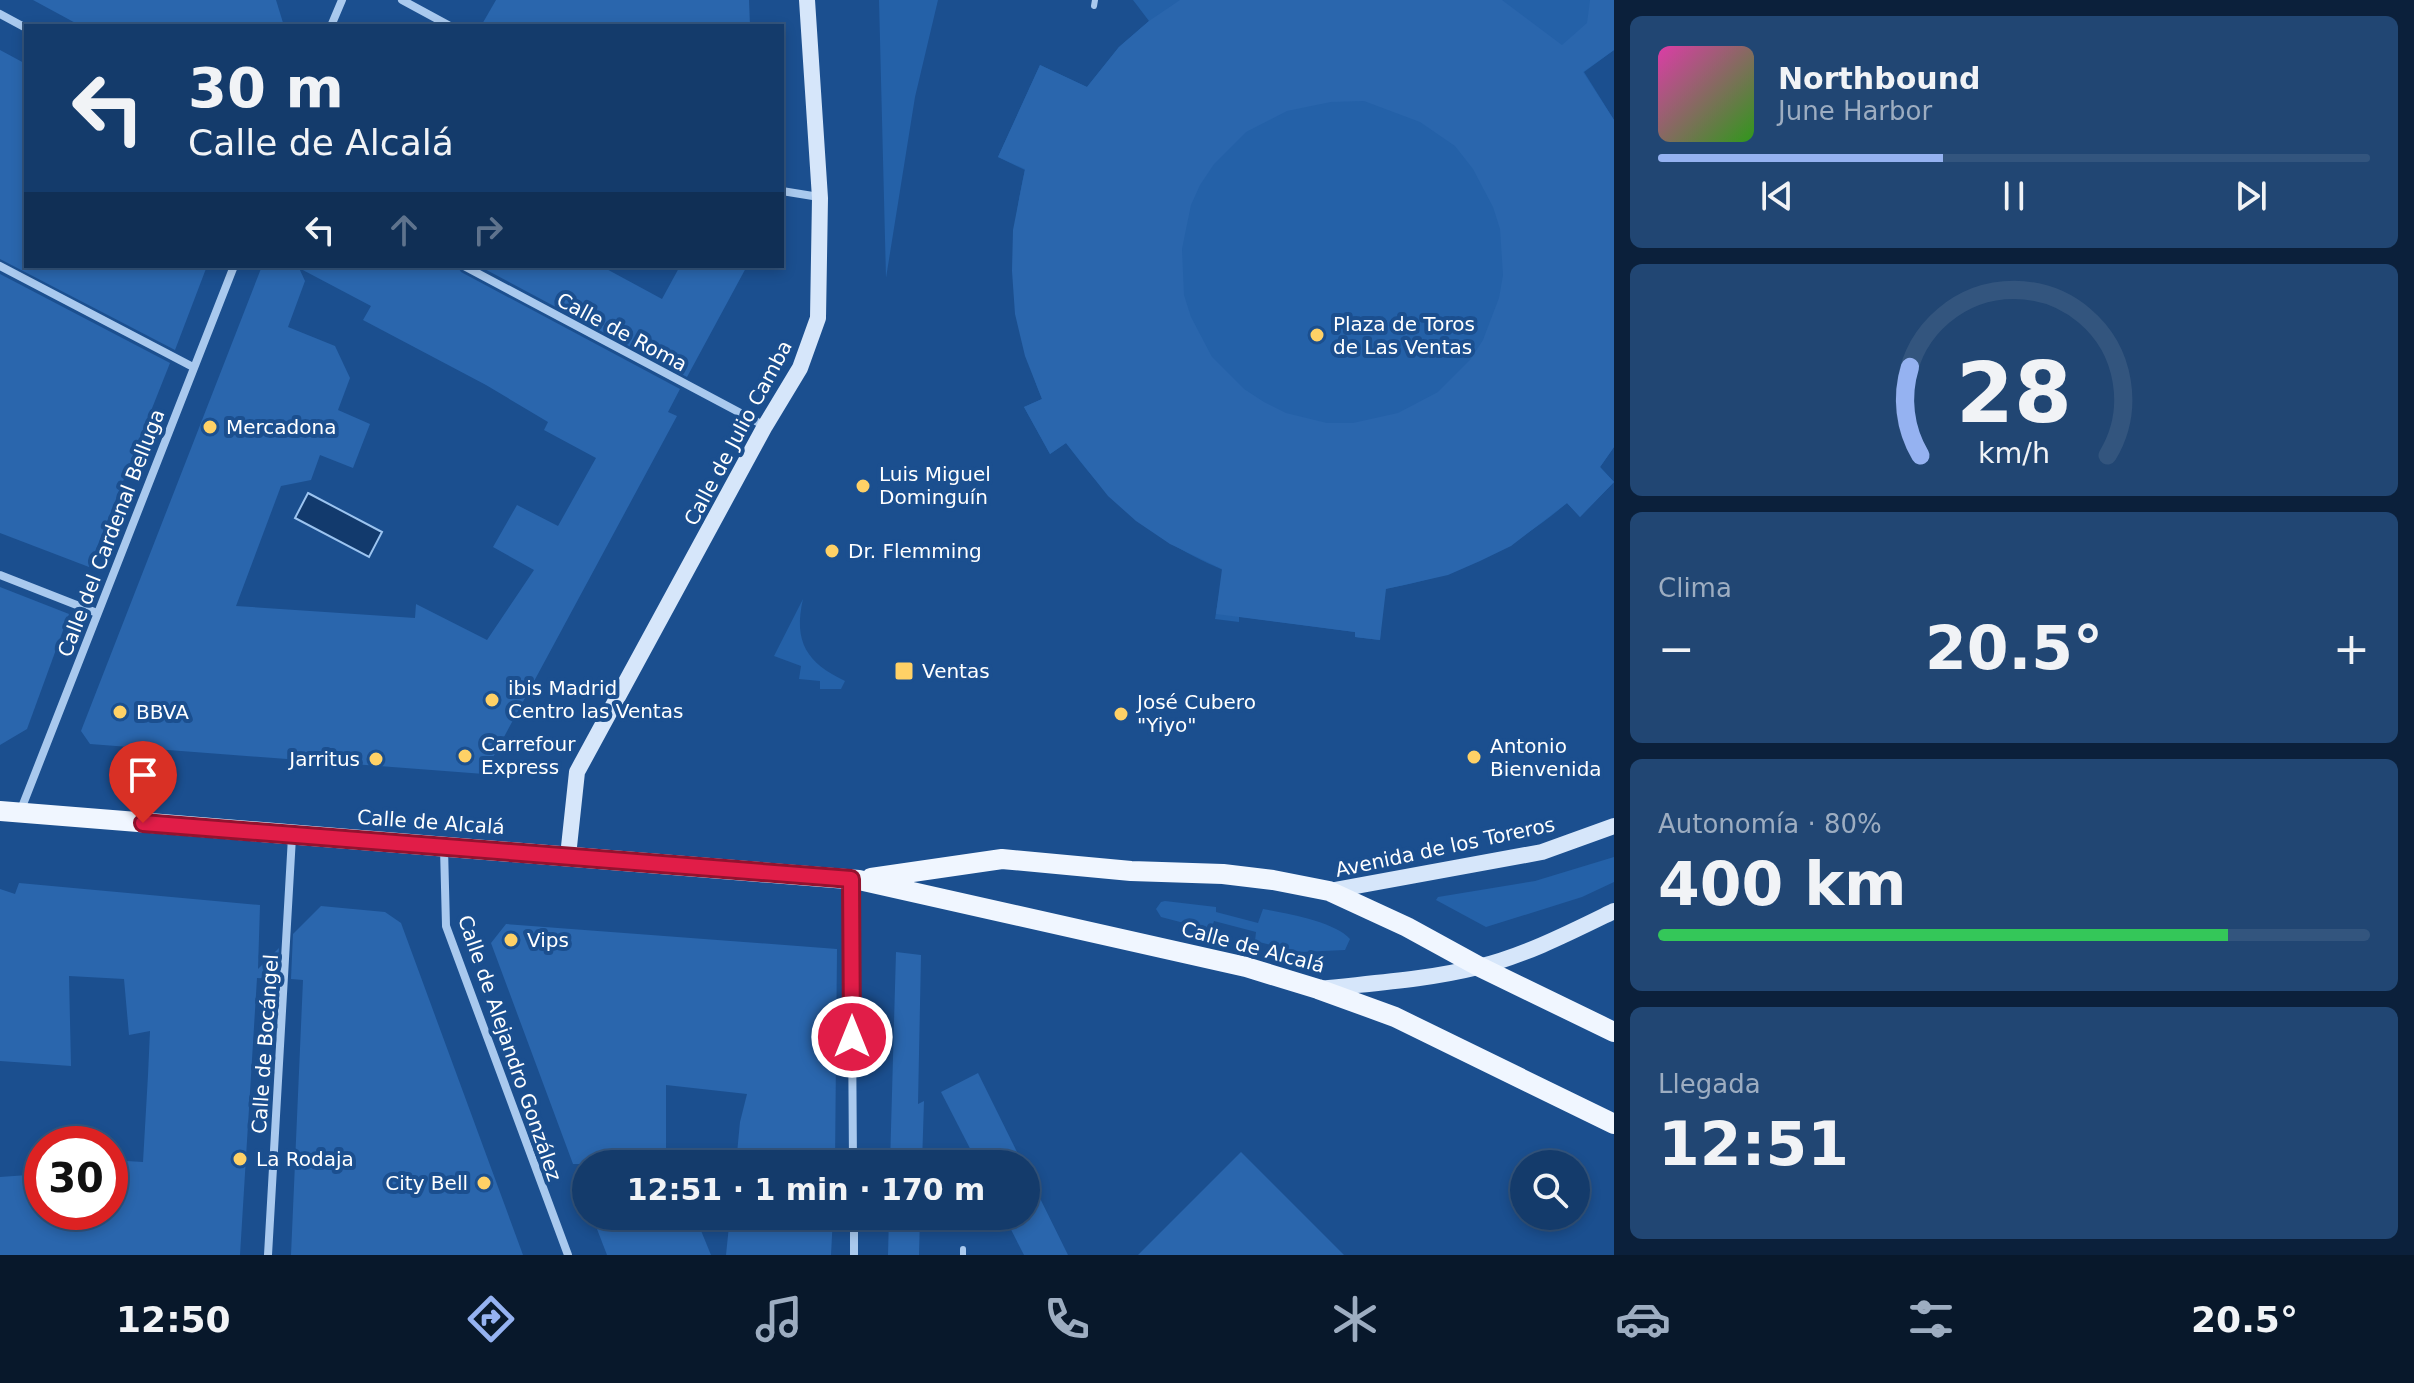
<!DOCTYPE html>
<html lang="es">
<head>
<meta charset="utf-8">
<style>
  body { margin:0; font-family:"DejaVu Sans",sans-serif; background:#214673; color:#f1f3f6; height:100vh; display:flex; flex-direction:column; font-size:30px; white-space:nowrap }
  * { box-sizing:border-box; margin:0 }
  p { font-size:26px; color:#9dadc1 }
  .icon { flex:none; width:44px; height:44px; fill:none; stroke:currentColor; stroke-width:2; stroke-linecap:round; stroke-linejoin:round }
  .map { position:relative; flex:1; overflow:hidden }
  .side { display:flex; flex-direction:column; gap:16px; padding:16px; background:#0b203b; width:800px }
  .side>* { flex:none }
  .guide { position:absolute; left:24px; top:24px; width:760px; height:244px; border-radius:0px; box-shadow:0 4px 12px #0003,0 0 0 2px #33557e; background:#143b6b; color:#f1f3f6; overflow:hidden }
  .controls { position:absolute; left:1510px; top:1150px; display:grid; gap:16px }
  .controls a { display:grid; place-items:center; width:80px; height:80px; border-radius:50%; background:#143b6b; box-shadow:0 4px 12px #0003,0 0 0 2px #33557e; font-size:40px }
  .speed { position:absolute; left:24px; top:1126px; display:flex; gap:16px; font-size:40px; font-weight:700; text-align:center }
  .speed>* { display:grid; place-content:center; width:104px; height:104px; border-radius:50%; background:#143b6b; box-shadow:0 4px 12px #0003,0 0 0 2px #33557e; line-height:1 }
  .speed .limit { border:12px solid #d22; background:#fff; color:#111 }
  .pin { position:absolute; display:grid; place-items:center; width:68px; height:68px; color:#fff; margin:-82px -34px; border-radius:50% 50% 50% 0; rotate:-45deg; box-shadow:0 0 8px #0007 }
  .pin .icon { rotate:45deg }
  .me { position:absolute; width:88px; margin:-44px; rotate:0deg; stroke-linejoin:round; filter:drop-shadow(0 0 6px #0008) }
  .turn { display:flex; align-items:center; gap:28px; height:168px; padding:0 32px; font-size:36px }
  .turn .icon { width:104px; height:104px; stroke-width:2.5 }
  .turn b { display:block; font-size:56px; line-height:68px }
  .lanes { display:flex; align-items:center; height:76px; padding:0 32px; background:#0003; justify-content:center; gap:40px; direction:ltr }
  .lanes .off { opacity:.35 }
  .big { font-size:60px; font-weight:800; line-height:1.1 }
  .side .tile { flex:1; display:flex; flex-direction:column; justify-content:center; gap:12px; min-width:0; padding:0 28px; border-radius:12px; background:#214673 }
  .side .dial { align-items:center; gap:0 }
  .dial svg { height:208px; overflow:visible; fill:none; stroke:#33557e; stroke-width:7; stroke-linecap:round; text-anchor:middle }
  .dial text { fill:#f1f3f6; stroke:none }
  .song { display:flex; align-items:center; gap:24px }
  .cover { width:96px; height:96px; border-radius:12px; background:linear-gradient(135deg,hsl(320 70% 55%),hsl(110 70% 35%)) }
  .played { height:8px; border-radius:4px; background:linear-gradient(90deg,#95b2f1 40%,#33557e 40%) }
  .keys { display:flex; justify-content:space-around; direction:ltr }
  .heat { display:flex; justify-content:space-between; align-items:center; font-size:44px; direction:ltr }
  .charge { height:12px; border-radius:6px; background:linear-gradient(90deg,#34c759 80%,#33557e 0) }
  .trip { position:absolute; left:572px; top:1150px; width:468px; height:80px; border-radius:40px; background:#143b6b; box-shadow:0 4px 12px #0003,0 0 0 2px #33557e; font-weight:800; line-height:80px; text-align:center }
  .dock { display:flex; height:128px; justify-content:space-around; align-items:center; background:#08182b; color:#9dadc1 }
  .dock .icon { width:56px; height:56px }
  .dock .active { color:#95b2f1 }
  .dock b { font-size:36px; color:#f1f3f6 }
  main { display:flex; flex:1; min-height:0 }
  .map>svg:first-child { display:block }
  .green { fill:#2461a8 }
  .water { fill:#123a6d; stroke:#9cc4f0; stroke-width:2 }
  .building { fill:#2a66ad; fill-rule:evenodd }
  .lines { fill:none; stroke-linecap:round; stroke-linejoin:round }
  .lane { stroke:#a9c9ee; stroke-width:6 }
  .street { stroke:#a9c9ee; stroke-width:8 }
  .secondary { stroke:#d6e6fa; stroke-width:16 }
  .primary { stroke:#f0f6ff; stroke-width:20 }
  .route-casing { stroke:#92132f; stroke-width:20 }
  .route { stroke:#e11d48; stroke-width:14 }
  .poi-dot { fill:#ffd166; stroke:#1b4f8f; stroke-width:3 }
  .labels { text-anchor:middle; dominant-baseline:central; stroke-width:8; stroke-linejoin:round; paint-order:stroke }
  .poi-label { font-size:20px; fill:#fff; stroke:#1b4f8f; text-anchor:start }
  .street-label { font-size:20px; fill:#fff; stroke:#1b4f8f }
</style>
</head>
<body>
<main>
<div class="map">
<svg width="1614" height="1255" viewBox="0 0 1614 1255">
  <rect width="100%" height="100%" fill="#1b4f8f"/>
  <g class="green">
    <polygon points="879,0 938,0 915,97 886,278"/>
    <path d="M1133 0H1614V50L1584 72 1614 120V447L1600 467 1614 482 1580 517 1567 503C1510 551 1457 577 1383 589L1380 640 1355 637V632L1242 617H1239V622L1215 619 1223 570C1152 539 1112 505 1066 443L1050 454 1024 407 1042 399C1009 316 1005 256 1025 170L998 157 1040 65 1087 87 1119 47 1149 21Z"/>
    <path d="M803 599C793 642 807 663 845 681L841 689H820V681L799 679 801 666 774 656Z"/>
    <polygon points="1614,857 1614,882 1582,897 1486,927 1436,900 1438,897 1535,881"/>
    <path d="M1165 901 1216 907V912L1258 923 1263 909C1285 913 1336 922 1350 939L1345 950 1300 952 1255 941 1256 932 1214 921 1211 930 1161 917 1156 909 1161 902Z"/>
  </g>
  <polygon class="water" points="308,493 382,532 369,557 295,518"/>
  <g class="building">
    <polygon points="33,0 276,0 284,26 81,26"/>
    <polygon points="496,0 749,0 750,26 481,26"/>
    <path d="M1180 0H1502L1562 45 1587 23 1590 0H1614V50L1583 72 1614 120V447L1600 467 1614 482 1580 517 1567 503 1511 546 1480 561 1448 575 1386 589 1380 640 1355 637V632L1216 614 1222 569 1170 544 1136 521 1108 496 1066 443 1050 454 1024 407 1042 399 1025 356 1015 314 1012 271 1013 230 1025 169 998 157 1040 65 1087 87 1119 47 1149 21ZM1364 101 1420 122 1455 146 1473 169 1493 207 1500 229 1503 275 1499 298 1483 340 1470 360 1438 392 1398 413 1353 423H1327L1286 413 1264 402 1244 389 1212 357 1191 317 1184 295 1182 249 1191 205 1200 185 1214 164 1246 132 1287 111 1331 102Z"/>
    <polygon points="0,50 26,64 26,266 207,266 175,350 0,259"/>
    <path d="M262 266H457L461 272 680 389 668 412 677 416 484 774 90 744 81 731ZM299 268 371 306 363 320 486 385 548 422 544 430 596 458 558 526 517 505 493 547 534 570 487 640 416 604 415 618 236 606 281 486 311 480 320 455 353 468 370 424 338 410 350 378 335 346 288 327 305 281Z"/>
    <polygon points="479,266 601,266 662,299 680,266 747,266 687,377"/>
    <polygon points="0,274 170,363 89,567 0,533"/>
    <polygon points="0,587 69,614 27,729 0,745"/>
    <polygon points="19,883 260,905 258,969 279,948 277,979 257,978 240,1255 0,1255 0,1177 42,1174 42,1212 110,1212 110,1160 143,1162 148,1075 150,1031 129,1035 124,979 69,976 71,1066 0,1061 0,889 15,894"/>
    <polygon points="321,906 385,912 401,923 523,1255 291,1255 303,980 291,979 293,934"/>
    <polygon points="506,924 837,949 835,1164 736,1164 740,1122 747,1094 666,1085 666,1149 673,1164 573,1164 491,943"/>
    <polygon points="896,952 921,955 918,1104 924,1101 922,1164 890,1164"/>
    <polygon points="978,1073 1023,1164 978,1164 941,1092"/>
    <polygon points="1241,1152 1344,1255 1138,1255"/>
    <polygon points="1026,1170 1068,1255 1024,1255 1004,1216 1026,1216"/>
    <polygon points="592,1216 695,1216 711,1255 607,1255"/>
    <polygon points="730,1216 833,1216 831,1255 726,1255"/>
    <polygon points="889,1216 920,1216 919,1255 888,1255"/>
  </g>
  <g class="lines">
    <g class="lane">
      <polyline points="1094,6 1095,0"/>
      <polyline points="963,1255 963,1249"/>
    </g>
    <g class="street">
      <polyline points="402,0 450,26"/>
      <polyline points="0,14 26,28"/>
      <polyline points="331,26 342,0"/>
      <polyline points="782,191 819,197"/>
      <polyline points="0,266 193,367"/>
      <polyline points="464,266 765,426"/>
      <polyline points="0,575 97,613"/>
      <polyline points="20,812 234,266"/>
      <polyline points="444,848 446,926 568,1255"/>
      <polyline points="851,881 853,1164"/>
      <polyline points="854,1216 854,1255"/>
      <polyline points="268,1255 292,837"/>
    </g>
    <g class="secondary">
      <polyline points="568,856 577,772 765,426 800,368 818,318 820,198 807,0"/>
      <polyline points="1329,891 1542,852 1614,826"/>
      <path d="M1319 989C1372 983 1426 980 1478 967 1524 956 1571 932 1614 911"/>
    </g>
    <g class="primary">
      <polyline points="0,811 859,880 1246,967 1318,989 1395,1017 1614,1124"/>
      <polyline points="871,878 1002,859 1131,871 1223,874 1273,880 1329,891 1407,927 1480,967 1614,1032"/>
    </g>
  </g>
  <g class="lines">
    <g class="route-casing">
      <polyline id="route" points="143,823 851,879 852,1037"/>
    </g>
    <use href="#route" class="route"/>
  </g>
  <g class="poi-dot">
    <circle cx="1317" cy="335" r="8"/>
    <circle cx="210" cy="427" r="8"/>
    <circle cx="863" cy="486" r="8"/>
    <circle cx="832" cy="551" r="8"/>
    <rect x="894" y="661" width="20" height="20" rx="4"/>
    <circle cx="492" cy="700" r="8"/>
    <circle cx="120" cy="712" r="8"/>
    <circle cx="1121" cy="714" r="8"/>
    <circle cx="465" cy="756" r="8"/>
    <circle cx="1474" cy="757" r="8"/>
    <circle cx="376" cy="759" r="8"/>
    <circle cx="511" cy="940" r="8"/>
    <circle cx="240" cy="1159" r="8"/>
    <circle cx="484" cy="1183" r="8"/>
  </g>
  <g class="labels">
    <g class="poi-label">
      <text x="1333" y="324">Plaza de Toros<tspan x="1333" dy="23">de Las Ventas</tspan></text>
      <text x="226" y="427">Mercadona</text>
      <text x="879" y="474">Luis Miguel<tspan x="879" dy="23">Dominguín</tspan></text>
      <text x="848" y="551">Dr. Flemming</text>
      <text x="922" y="671">Ventas</text>
      <text x="508" y="688">ibis Madrid<tspan x="508" dy="23">Centro las Ventas</tspan></text>
      <text x="1137" y="702">José Cubero<tspan x="1137" dy="23">"Yiyo"</tspan></text>
      <text x="136" y="712">BBVA</text>
      <text x="481" y="744">Carrefour<tspan x="481" dy="23">Express</tspan></text>
      <text x="1490" y="746">Antonio<tspan x="1490" dy="23">Bienvenida</tspan></text>
      <text x="360" y="759" text-anchor="end">Jarritus</text>
      <text x="527" y="940">Vips</text>
      <text x="256" y="1159">La Rodaja</text>
      <text x="468" y="1183" text-anchor="end">City Bell</text>
    </g>
    <g class="street-label">
      <text transform="translate(622 332) rotate(28)">Calle de Roma</text>
      <text transform="translate(738 433) rotate(-62)">Calle de Julio Camba</text>
      <text transform="translate(111 533) rotate(-69)">Calle del Cardenal Belluga</text>
      <text transform="translate(431 822) rotate(4)">Calle de Alcalá</text>
      <text transform="translate(1445 847) rotate(-12)">Avenida de los Toreros</text>
      <text transform="translate(1253 947) rotate(15)">Calle de Alcalá</text>
      <text transform="translate(265 1044) rotate(-86)">Calle de Bocángel</text>
      <text transform="translate(510 1048) rotate(71)">Calle de Alejandro González</text>
    </g>
  </g>
</svg>
<div class="controls">
<a><svg class="icon" aria-label="search" viewBox="0 0 24 24"><circle cx="10" cy="10" r="6"/><path d="M15 15l6 6"/></svg></a>
</div>
<div class="speed"><div class="limit">30</div></div>
<div class="pin" style="left:143px;top:823px;background:#d93025"><svg class="icon" aria-label="arrive" viewBox="0 0 24 24"><path d="M6 21V4h12l-3 4 3 4H6"/></svg></div>
<svg class="me" style="left:852px;top:1037px" viewBox="-20 -20 40 40"><circle r="17" fill="#e11d48" stroke="#fff" stroke-width="3"/><path d="M0-11L8 9 0 5-8 9z" fill="#fff"/></svg>
<div class="trip">12:51 · 1 min · 170 m</div>
<div class="guide">
<div class="turn"><svg class="icon" aria-label="left" viewBox="0 0 24 24"><path d="M17 20v-9H6M10 6l-5 5 5 5"/></svg><div><b>30 m</b>Calle de Alcalá</div></div>
<div class="lanes"><svg class="icon" aria-label="left" viewBox="0 0 24 24"><path d="M17 20v-9H6M10 6l-5 5 5 5"/></svg><svg class="icon off" aria-label="ahead" viewBox="0 0 24 24"><path d="M12 20V5M6 11l6-6 6 6"/></svg><svg class="icon off" aria-label="right" viewBox="0 0 24 24"><path d="M7 20v-9h11M14 6l5 5-5 5"/></svg></div>
</div>
</div>
<section class="side">
<div class="tile">
<div class="song"><i class="cover"></i><div><b>Northbound</b><p>June Harbor</p></div></div>
<div class="played"></div>
<div class="keys"><svg class="icon" aria-label="previous" viewBox="0 0 24 24"><path d="M18 5L8 12l10 7zM5 5v14"/></svg><svg class="icon" aria-label="pause" viewBox="0 0 24 24"><path d="M8 5v14M16 5v14"/></svg><svg class="icon" aria-label="next" viewBox="0 0 24 24"><path d="M6 5l10 7-10 7zM19 5v14"/></svg></div>
</div>
<div class="tile dial"><svg viewBox="0 0 100 80">
<path d="M14 69A42 42 0 1 1 86 69"/>
<path d="M14 69A42 42 0 0 1 10 35" stroke="#95b2f1"/>
<text x="50" y="56" font-size="32" font-weight="700">28</text>
<text x="50" y="72" font-size="11">km/h</text>
</svg></div>
<div class="tile"><p>Clima</p>
<div class="heat"><a>−</a><b class="big">20.5°</b><a>+</a></div>
</div>
<div class="tile"><p>Autonomía · 80%</p><b class="big">400 km</b><div class="charge"></div></div>
<div class="tile"><p>Llegada</p><b class="big">12:51</b></div>
</section>
</main>
<nav class="dock">
<b>12:50</b>
<svg class="icon active" aria-label="directions" viewBox="0 0 24 24"><path d="M12 3l9 9-9 9-9-9zM9 14v-3h6M13 9l2 2-2 2"/></svg>
<svg class="icon" aria-label="music" viewBox="0 0 24 24"><path d="M9 18V5l10-2v13"/><circle cx="6" cy="18" r="3"/><circle cx="16" cy="16" r="3"/></svg>
<svg class="icon" aria-label="phone" viewBox="0 0 24 24"><path d="M5 4h4l2 5-3 2q2 4 5 5l2-3 5 2v4C11 20 4 13 5 4z"/></svg>
<svg class="icon" aria-label="climate" viewBox="0 0 24 24"><path d="M12 3v18M4 7l16 10M4 17L20 7"/></svg>
<svg class="icon" aria-label="car" viewBox="0 0 24 24"><path d="M5 17H2v-5l4-1 3-4h7l3 4 3 1v5h-3M9 17h6M6 11h13"/><circle cx="7" cy="17" r="2"/><circle cx="17" cy="17" r="2"/></svg>
<svg class="icon" aria-label="filters" viewBox="0 0 24 24"><path d="M4 7h16M4 17h16"/><circle cx="9" cy="7" r="2"/><circle cx="15" cy="17" r="2"/></svg>
<b>20.5°</b>
</nav>
</body>
</html>
